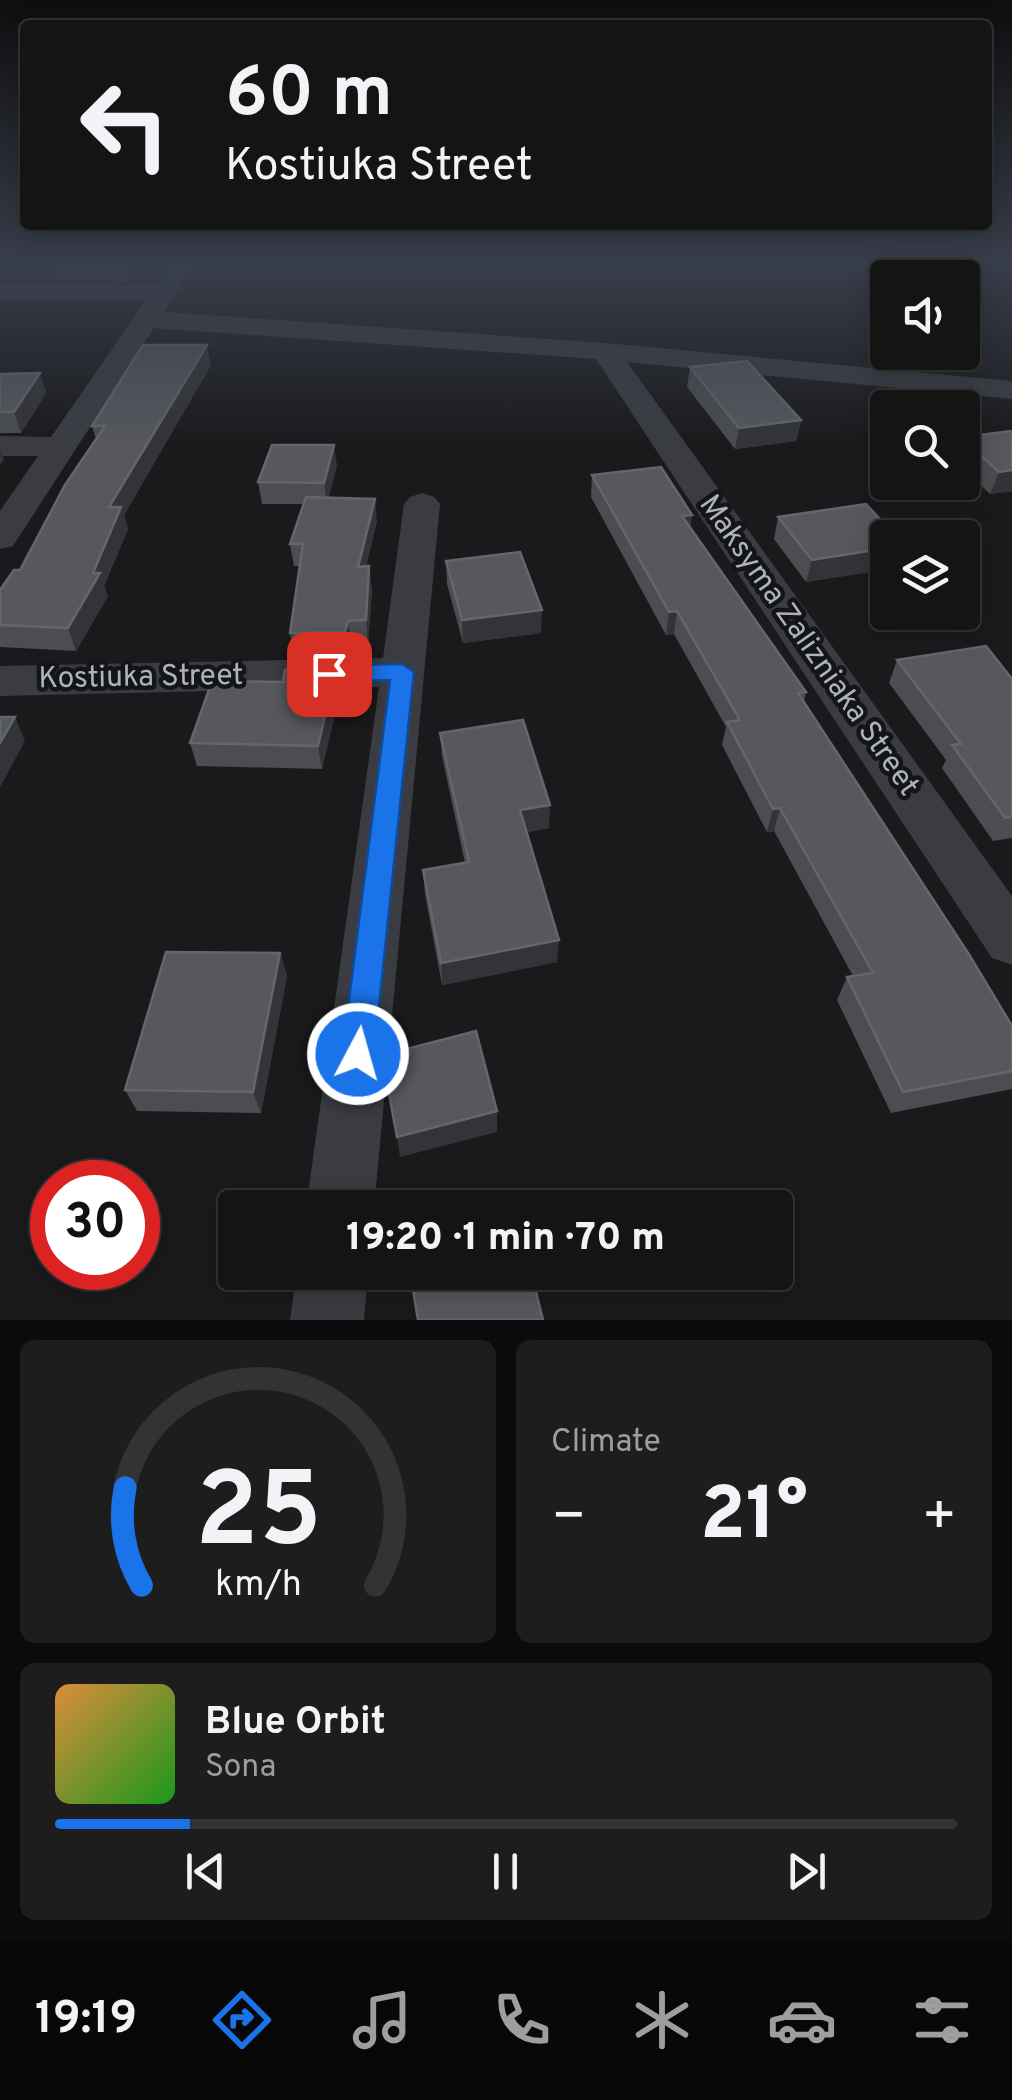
<!DOCTYPE html>
<html lang="en">
<head>
<meta charset="utf-8">
<style>
  body { margin:0; font-family:Overpass,sans-serif; background:#1d1d1e; color:#f1f3f6; height:100vh; display:flex; flex-direction:column; font-size:38px; white-space:nowrap }
  * { box-sizing:border-box; margin:0 }
  p { font-size:32px; color:#9d9ea0 }
  .icon { flex:none; width:55px; height:55px; fill:none; stroke:currentColor; stroke-width:2; stroke-linecap:round; stroke-linejoin:round }
  .map { position:relative; height:1320px; overflow:hidden }
  .panel { display:flex; flex-direction:column; gap:20px; padding:20px; background:#0b0b0c; flex:1 }
  .panel>* { flex:none }
  .top-card { position:absolute; left:20px; top:20px; width:972px; height:210px; border-radius:10px; box-shadow:0 5px 25px #0003,0 0 0 2px #333334; background:#141415; color:#f1f3f6; overflow:hidden }
  .buttons { position:absolute; left:870px; top:260px; display:grid; gap:20px }
  .buttons a { display:grid; place-items:center; width:110px; height:110px; border-radius:10px; background:#141415; box-shadow:0 5px 25px #0003,0 0 0 2px #333334; font-size:50px }
  .speed { position:absolute; left:30px; top:1160px; display:flex; gap:20px; font-size:50px; font-weight:700; text-align:center }
  .speed>* { display:grid; place-content:center; width:130px; height:130px; border-radius:50%; background:#141415; box-shadow:0 5px 25px #0003,0 0 0 2px #333334; line-height:1 }
  .speed .limit { border:15px solid #d22; background:#fff; color:#111 }
  .pin { position:absolute; display:grid; place-items:center; width:85px; height:85px; color:#fff; margin:-42px; border-radius:20px; box-shadow:0 5px 15px #0006 }
  .me { position:absolute; width:110px; margin:-55px; rotate:6deg; stroke-linejoin:round; filter:drop-shadow(0 0 8px #0008) }
  .turn { display:flex; align-items:center; gap:35px; height:210px; padding:0 40px; font-size:45px }
  .turn .icon { width:130px; height:130px; stroke-width:2.5 }
  .turn b { display:block; font-size:70px; line-height:85px }
  .big { font-size:75px; font-weight:800; line-height:1.1 }
  .panel .tile { flex:1; display:flex; flex-direction:column; justify-content:center; gap:15px; min-width:0; padding:0 35px; border-radius:15px; background:#1d1d1e }
  .panel .dial { align-items:center; gap:0 }
  .dial svg { height:260px; overflow:visible; fill:none; stroke:#333334; stroke-width:7; stroke-linecap:round; text-anchor:middle }
  .dial text { fill:#f1f3f6; stroke:none }
  .song { display:flex; align-items:center; gap:30px }
  .cover { width:120px; height:120px; border-radius:15px; background:linear-gradient(135deg,hsl(30 70% 55%),hsl(120 70% 35%)) }
  .played { height:10px; border-radius:5px; background:linear-gradient(90deg,#1a73e8 15%,#333334 15%) }
  .keys { display:flex; justify-content:space-around; direction:ltr }
  .heat { display:flex; justify-content:space-between; align-items:center; font-size:55px; direction:ltr }
  .panel .tiles { flex:1; display:grid; gap:20px; grid-template-columns:1fr 1fr }
  .tile:last-child { grid-column:span 2 }
  .trip { position:absolute; left:218px; top:1190px; width:575px; height:100px; border-radius:10px; background:#141415; box-shadow:0 5px 25px #0003,0 0 0 2px #333334; font-weight:800; line-height:100px; text-align:center }
  .menu { display:flex; height:160px; justify-content:space-around; align-items:center; background:#080808; color:#9d9ea0 }
  .menu .icon { width:70px; height:70px }
  .menu .on { color:#1a73e8 }
  .menu b { font-size:45px; color:#f1f3f6 }
  .map>svg:first-child { display:block }
  .lines { fill:none; stroke-linecap:round; stroke-linejoin:round }
  .street { fill:#3a3c42; fill-rule:evenodd }
  .wall { fill:#4b4d51 }
  .shaded-wall { fill:#333437 }
  .building { fill:#56585d; stroke:#63666c; stroke-width:2.5 }
  .route { fill:#1a73e8; stroke:#114b97; stroke-width:2.5 }
  .labels { text-anchor:middle; dominant-baseline:central; stroke-width:9; stroke-linejoin:round; paint-order:stroke }
  .street-label { font-size:30px; fill:#abb3bd; stroke:#151517 }
</style>
</head>
<body>
<div class="map">
<svg width="1012" height="1320" viewBox="0 0 1012 1320">
  <rect width="100%" height="100%" fill="#1a1a1c"/>
  <g class="lines">
    <g class="street">
      <polygon points="173,261 197,261 164,312 605,343 1012,381 1012,399 627,362 1012,896 1012,965 992,958 596,359 154,328 13,546 0,549 0,511 38,456 0,456 0,436 51,437 146,300 0,299 0,283 156,285"/>
      <polygon points="422,493 434,497 440,504 374,1208 306,1208 379,687 0,696 0,666 383,658 404,504 410,497"/>
      <polygon points="297,1272 368,1272 364,1320 290,1320"/>
    </g>
  </g>
  <g class="wall">
    <polygon points="148,261 129,281 56,280 51,262"/>
    <polygon points="211,365 124,515 128,529 104,586 108,596 76,651 0,647 0,590 20,570 96,439 92,426"/>
    <polygon points="690,367 801,420 796,441 735,449 687,387"/>
    <polygon points="40,373 46,393 21,433 0,433 0,374"/>
    <polygon points="1012,431 1012,491 990,494 962,467 962,437"/>
    <polygon points="337,466 328,498 377,521 366,566 372,589 368,643 351,644 348,655 294,656 290,633 300,566 294,566 290,544 304,504 262,504 258,482"/>
    <polygon points="592,475 692,515 690,528 806,692 804,702 1012,1026 1012,1089 891,1113 837,1000 847,977 853,976 774,831 767,832 722,745 726,727 674,634 666,635 591,497"/>
    <polygon points="778,517 888,538 888,569 806,582 774,539"/>
    <polygon points="446,561 541,633 463,643 447,584"/>
    <polygon points="897,660 1012,679 1012,838 993,841 942,768 946,760 889,683"/>
    <polygon points="336,668 340,692 322,769 197,766 190,743"/>
    <polygon points="440,733 549,828 527,832 557,962 442,985 425,894 423,870 465,863 442,756"/>
    <polygon points="280,953 287,976 261,1113 137,1111 125,1090"/>
  </g>
  <g class="shaded-wall">
    <polygon points="0,261 17,261 0,277"/>
    <polygon points="127,261 148,261 129,281 125,263"/>
    <polygon points="207,345 211,365 124,515 128,529 104,586 108,596 76,651 68,628 93,573 109,507"/>
    <polygon points="40,373 46,393 21,433 14,412"/>
    <polygon points="801,420 796,441 735,449 739,428"/>
    <polygon points="334,445 337,466 327,504 324,483"/>
    <polygon points="0,449 4,460 0,465"/>
    <polygon points="1012,470 1012,491 990,494 999,472"/>
    <polygon points="375,499 377,521 360,589 358,567"/>
    <polygon points="692,515 689,537 682,516"/>
    <polygon points="888,548 888,569 806,582 812,560"/>
    <polygon points="369,566 372,589 368,643 366,620"/>
    <polygon points="542,610 541,633 463,643 462,620"/>
    <polygon points="677,611 674,634 666,635 669,612"/>
    <polygon points="348,621 351,644 348,655 345,632"/>
    <polygon points="336,668 340,692 322,769 318,746"/>
    <polygon points="15,717 25,741 0,787 0,743"/>
    <polygon points="550,805 549,828 520,833 520,810"/>
    <polygon points="780,808 774,831 767,832 773,809"/>
    <polygon points="559,940 557,962 442,985 441,963"/>
    <polygon points="280,953 287,976 261,1113 253,1092"/>
    <polygon points="497,1111 497,1132 400,1157 397,1137"/>
  </g>
  <g class="building">
    <polygon points="52,261 127,261 125,263"/>
    <polygon points="143,345 207,345 109,507 121,507 93,573 100,573 68,628 0,625 0,590 14,570 20,570 65,485 105,426 92,426"/>
    <polygon points="747,361 801,420 739,428 690,367"/>
    <polygon points="40,373 14,412 0,412 0,374"/>
    <polygon points="1012,431 1012,470 999,472 962,439 962,437"/>
    <polygon points="272,445 334,445 324,483 258,482"/>
    <polygon points="661,467 692,515 682,516 806,692 798,693 970,956 1012,1026 1012,1071 903,1092 847,977 873,973 780,808 773,809 727,722 740,720 677,611 669,612 592,475"/>
    <polygon points="306,497 375,499 358,567 369,566 366,620 348,621 345,632 290,633 303,544 290,544"/>
    <polygon points="866,504 897,538 888,538 888,548 812,560 778,517"/>
    <polygon points="520,552 542,610 462,620 446,561"/>
    <polygon points="986,646 1012,679 1012,817 1005,818 952,745 961,744 897,660"/>
    <polygon points="336,668 318,746 190,743 212,681 283,682 285,670"/>
    <polygon points="0,717 15,717 0,743"/>
    <polygon points="523,720 550,805 520,810 559,940 441,963 423,870 469,862 440,733"/>
    <polygon points="166,952 280,953 253,1092 125,1090"/>
    <polygon points="476,1031 497,1111 397,1137 385,1072 387,1054"/>
    <polygon points="410,1272 531,1272 543,1320 418,1320"/>
  </g>
  <linearGradient id="sky" x2="0" y2="1"><stop stop-color="#0e0e0f"/><stop offset="0.59" stop-color="#383e4b"/><stop offset="1" stop-color="#383e4b" stop-opacity="0"/></linearGradient>
  <rect width="1012" height="446" fill="url(#sky)"/>
  <polygon class="route" points="402,664 414,672 374,1054 370,1066 358,1070 346,1066 342,1054 390,680 329,682 318,674 329,666"/>
  <g class="labels">
    <g class="street-label">
      <text transform="translate(808 646) rotate(55)">Maksyma Zalizniaka Street</text>
      <text transform="translate(141 678) rotate(-1)">Kostiuka Street</text>
    </g>
  </g>
</svg>
<div class="buttons">
<a><svg class="icon" aria-label="sound" viewBox="0 0 24 24"><path d="M4 9h4l5-4v14l-5-4H4zM17 9q2 3 0 6"/></svg></a>
<a><svg class="icon" aria-label="search" viewBox="0 0 24 24"><circle cx="10" cy="10" r="6"/><path d="M15 15l6 6"/></svg></a>
<a><svg class="icon" aria-label="layers" viewBox="0 0 24 24"><path d="M12 4l9 5-9 5-9-5zM3 14l9 5 9-5"/></svg></a>
</div>
<div class="speed"><div class="limit">30</div></div>
<div class="pin" style="left:329px;top:674px;background:#d93025"><svg class="icon" aria-label="arrive" viewBox="0 0 24 24"><path d="M6 21V4h12l-3 4 3 4H6"/></svg></div>
<svg class="me" style="left:358px;top:1054px" viewBox="-20 -20 40 40"><circle r="17" fill="#1a73e8" stroke="#fff" stroke-width="3"/><path d="M0-11L8 9 0 5-8 9z" fill="#fff"/></svg>
<div class="trip">19:20 · 1 min · 70 m</div>
<div class="top-card">
<div class="turn"><svg class="icon" aria-label="left" viewBox="0 0 24 24"><path d="M17 20v-9H6M10 6l-5 5 5 5"/></svg><div><b>60 m</b>Kostiuka Street</div></div>
</div>
</div>
<section class="panel">
<div class="tiles">
<div class="tile dial"><svg viewBox="0 0 100 80">
<path d="M14 69A42 42 0 1 1 86 69"/>
<path d="M14 69A42 42 0 0 1 9 39" stroke="#1a73e8"/>
<text x="50" y="56" font-size="32" font-weight="700">25</text>
<text x="50" y="72" font-size="11">km/h</text>
</svg></div>
<div class="tile"><p>Climate</p>
<div class="heat"><a>−</a><b class="big">21°</b><a>+</a></div>
</div>
<div class="tile">
<div class="song"><i class="cover"></i><div><b>Blue Orbit</b><p>Sona</p></div></div>
<div class="played"></div>
<div class="keys"><svg class="icon" aria-label="previous" viewBox="0 0 24 24"><path d="M18 5L8 12l10 7zM5 5v14"/></svg><svg class="icon" aria-label="pause" viewBox="0 0 24 24"><path d="M8 5v14M16 5v14"/></svg><svg class="icon" aria-label="next" viewBox="0 0 24 24"><path d="M6 5l10 7-10 7zM19 5v14"/></svg></div>
</div>
</div>
</section>
<nav class="menu">
<b>19:19</b>
<svg class="icon on" aria-label="directions" viewBox="0 0 24 24"><path d="M12 3l9 9-9 9-9-9zM9 14v-3h6M13 9l2 2-2 2"/></svg>
<svg class="icon" aria-label="music" viewBox="0 0 24 24"><path d="M9 18V5l10-2v13"/><circle cx="6" cy="18" r="3"/><circle cx="16" cy="16" r="3"/></svg>
<svg class="icon" aria-label="phone" viewBox="0 0 24 24"><path d="M5 4h4l2 5-3 2q2 4 5 5l2-3 5 2v4C11 20 4 13 5 4z"/></svg>
<svg class="icon" aria-label="climate" viewBox="0 0 24 24"><path d="M12 3v18M4 7l16 10M4 17L20 7"/></svg>
<svg class="icon" aria-label="car" viewBox="0 0 24 24"><path d="M5 17H2v-5l4-1 3-4h7l3 4 3 1v5h-3M9 17h6M6 11h13"/><circle cx="7" cy="17" r="2"/><circle cx="17" cy="17" r="2"/></svg>
<svg class="icon" aria-label="filters" viewBox="0 0 24 24"><path d="M4 7h16M4 17h16"/><circle cx="9" cy="7" r="2"/><circle cx="15" cy="17" r="2"/></svg>
</nav>
</body>
</html>
